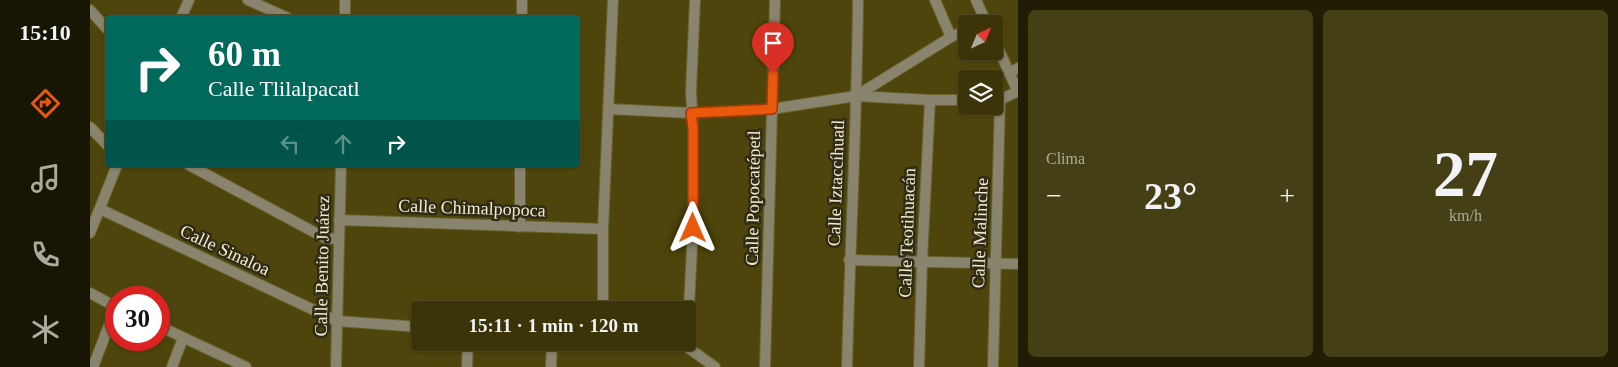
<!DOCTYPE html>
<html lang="es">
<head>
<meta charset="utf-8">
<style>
  body { margin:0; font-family:Georgia,serif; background:#453f16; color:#f1f3f6; height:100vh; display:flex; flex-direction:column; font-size:19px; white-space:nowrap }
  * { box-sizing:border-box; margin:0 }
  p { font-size:16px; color:#abaa9c }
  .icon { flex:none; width:28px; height:28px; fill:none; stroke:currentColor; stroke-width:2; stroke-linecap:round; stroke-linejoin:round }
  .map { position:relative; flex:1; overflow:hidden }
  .side { display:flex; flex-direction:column; gap:10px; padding:10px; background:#201d04; width:600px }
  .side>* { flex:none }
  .hud { position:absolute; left:15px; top:15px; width:475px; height:152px; border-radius:5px; box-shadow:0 1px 4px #0004,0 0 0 1px #544f29; background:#00695c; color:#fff; overflow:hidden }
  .needle { width:32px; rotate:44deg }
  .controls { position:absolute; left:868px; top:15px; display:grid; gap:10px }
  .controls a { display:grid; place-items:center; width:45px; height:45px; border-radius:5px; background:#3a3408; box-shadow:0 1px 4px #0004,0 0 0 1px #544f29; font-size:25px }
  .speed { position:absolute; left:15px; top:286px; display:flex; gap:10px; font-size:25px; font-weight:700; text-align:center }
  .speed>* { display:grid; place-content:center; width:65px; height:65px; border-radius:50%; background:#3a3408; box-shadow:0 1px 4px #0004,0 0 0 1px #544f29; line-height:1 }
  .speed .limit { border:8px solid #d22; background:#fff; color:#111 }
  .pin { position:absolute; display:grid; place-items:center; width:42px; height:42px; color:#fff; margin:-51px -21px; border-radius:50% 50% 50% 0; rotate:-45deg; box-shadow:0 0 5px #0007 }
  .pin .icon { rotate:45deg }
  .me { position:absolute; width:55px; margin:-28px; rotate:0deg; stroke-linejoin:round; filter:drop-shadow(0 0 4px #0008) }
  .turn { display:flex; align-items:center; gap:18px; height:105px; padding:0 20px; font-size:22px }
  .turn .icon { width:65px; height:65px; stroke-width:2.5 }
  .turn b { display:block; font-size:35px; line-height:42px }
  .lanes { display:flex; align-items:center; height:48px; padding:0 20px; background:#0003; justify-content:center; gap:25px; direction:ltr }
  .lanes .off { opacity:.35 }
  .big { font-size:38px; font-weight:700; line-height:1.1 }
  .side .widget { flex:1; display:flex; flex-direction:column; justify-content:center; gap:8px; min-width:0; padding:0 18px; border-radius:8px; background:#453f16 }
  .side .dial { align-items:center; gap:0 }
  .dial b { font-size:65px; line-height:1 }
  .heat { display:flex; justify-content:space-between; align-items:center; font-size:28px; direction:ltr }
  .side .tiles { flex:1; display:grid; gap:10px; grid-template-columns:repeat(2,1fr) }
  .trip { position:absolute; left:321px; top:301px; width:285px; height:50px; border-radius:5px; background:#3a3408; box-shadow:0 1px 4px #0004,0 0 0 1px #544f29; font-weight:700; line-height:50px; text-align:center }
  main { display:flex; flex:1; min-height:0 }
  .tabs { display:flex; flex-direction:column; width:90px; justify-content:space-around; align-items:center; background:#171503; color:#abaa9c }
  .tabs .icon { width:35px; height:35px }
  .tabs .selected { color:#ea580c }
  .tabs b { font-size:22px; color:#f1f3f6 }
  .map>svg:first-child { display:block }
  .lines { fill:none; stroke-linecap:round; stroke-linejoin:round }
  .minor-casing { stroke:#6a632e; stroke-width:12 }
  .tertiary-casing { stroke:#6a632e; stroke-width:12 }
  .minor { stroke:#88846d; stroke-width:10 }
  .tertiary { stroke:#88846d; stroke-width:10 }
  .route-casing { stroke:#983908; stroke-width:12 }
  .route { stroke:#ea580c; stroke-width:9 }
  .labels { text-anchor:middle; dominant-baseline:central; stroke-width:5; stroke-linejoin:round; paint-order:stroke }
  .street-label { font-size:18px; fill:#f0ecd0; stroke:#2f2b14 }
</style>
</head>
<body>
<main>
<nav class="tabs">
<b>15:10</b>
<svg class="icon selected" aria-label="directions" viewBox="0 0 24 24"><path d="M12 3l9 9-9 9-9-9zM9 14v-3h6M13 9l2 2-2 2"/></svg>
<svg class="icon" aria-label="music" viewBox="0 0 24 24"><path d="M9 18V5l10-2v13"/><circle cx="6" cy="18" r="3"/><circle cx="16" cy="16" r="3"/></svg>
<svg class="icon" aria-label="phone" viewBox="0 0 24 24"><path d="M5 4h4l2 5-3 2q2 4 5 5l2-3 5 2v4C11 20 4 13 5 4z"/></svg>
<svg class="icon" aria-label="climate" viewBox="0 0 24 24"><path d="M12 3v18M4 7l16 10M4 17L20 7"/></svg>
</nav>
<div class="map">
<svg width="928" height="367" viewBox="0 0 928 367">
  <rect width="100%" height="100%" fill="#4d450b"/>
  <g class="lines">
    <g class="minor-casing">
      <g id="minor">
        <polyline points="158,0 198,18"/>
        <polyline points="845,0 861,37"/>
        <polyline points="0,10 18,30"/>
        <polyline points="432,18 432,0"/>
        <polyline points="919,73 928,68"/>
        <polyline points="766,96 861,37 876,30"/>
        <polyline points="906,100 910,100 928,91"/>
        <polyline points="519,109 601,113 682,109 766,96 840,100 876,100"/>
        <polyline points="0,127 18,146"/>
        <polyline points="99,165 235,238 249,239"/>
        <polyline points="10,209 247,321 330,327"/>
        <polyline points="249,220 513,229"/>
        <polyline points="430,227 430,165"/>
        <polyline points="759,260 928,264"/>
        <polyline points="0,293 26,307"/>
        <polyline points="513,310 513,229 523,0"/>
        <polyline points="69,326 156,367"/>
        <polyline points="598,327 603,228 603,128 601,91 605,0"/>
        <polyline points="590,342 625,367"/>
        <polyline points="3,367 26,307"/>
        <polyline points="82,367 93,338"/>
        <polyline points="377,367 378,342"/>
        <polyline points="461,367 462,342"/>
        <polyline points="675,367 685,0"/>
        <path d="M757 367C760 245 767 122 768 0"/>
        <polyline points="829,367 832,261 840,100"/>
        <polyline points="903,367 910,100"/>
      </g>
    </g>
    <g class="tertiary-casing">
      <g id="tertiary">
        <polyline points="886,0 897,24"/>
        <polyline points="91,18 99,0"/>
        <polyline points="255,18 255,0"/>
        <polyline points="904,39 928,92"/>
        <polyline points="0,233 27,165"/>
        <polyline points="246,367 251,165"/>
      </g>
    </g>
    <use href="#minor" class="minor"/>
    <use href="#tertiary" class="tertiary"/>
  </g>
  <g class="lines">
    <g class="route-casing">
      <polyline id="route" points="603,228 603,128 601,113 682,109 683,73"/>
    </g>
    <use href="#route" class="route"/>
  </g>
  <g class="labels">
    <g class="street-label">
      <text transform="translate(746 183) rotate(-88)">Calle Iztaccíhuatl</text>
      <text transform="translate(663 198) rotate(-89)">Calle Popocatépetl</text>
      <text transform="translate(382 208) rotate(2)">Calle Chimalpopoca</text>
      <text transform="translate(817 233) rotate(-88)">Calle Teotihuacán</text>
      <text transform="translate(890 233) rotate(-88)">Calle Malinche</text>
      <text transform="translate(135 250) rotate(25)">Calle Sinaloa</text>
      <text transform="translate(232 266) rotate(-89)">Calle Benito Juárez</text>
    </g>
  </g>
</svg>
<div class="controls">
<a><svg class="needle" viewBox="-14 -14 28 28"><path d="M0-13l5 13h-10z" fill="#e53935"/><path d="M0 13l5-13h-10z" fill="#abaa9c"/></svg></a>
<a><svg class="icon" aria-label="layers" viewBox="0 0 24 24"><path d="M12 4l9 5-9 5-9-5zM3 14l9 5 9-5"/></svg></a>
</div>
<div class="speed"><div class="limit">30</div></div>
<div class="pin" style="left:683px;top:73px;background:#d93025"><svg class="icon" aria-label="arrive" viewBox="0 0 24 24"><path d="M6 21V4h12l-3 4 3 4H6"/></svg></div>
<svg class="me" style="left:603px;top:228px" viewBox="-20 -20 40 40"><path d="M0-17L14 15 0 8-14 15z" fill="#ea580c" stroke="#fff" stroke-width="4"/></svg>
<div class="trip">15:11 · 1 min · 120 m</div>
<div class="hud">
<div class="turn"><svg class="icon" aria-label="right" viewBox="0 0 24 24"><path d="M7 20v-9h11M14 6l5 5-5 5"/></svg><div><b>60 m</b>Calle Tlilalpacatl</div></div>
<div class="lanes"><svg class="icon off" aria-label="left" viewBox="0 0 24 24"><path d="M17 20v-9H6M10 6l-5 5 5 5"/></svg><svg class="icon off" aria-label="ahead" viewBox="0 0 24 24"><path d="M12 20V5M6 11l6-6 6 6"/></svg><svg class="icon" aria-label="right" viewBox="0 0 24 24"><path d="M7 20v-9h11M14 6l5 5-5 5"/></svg></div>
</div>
</div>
<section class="side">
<div class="tiles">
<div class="widget"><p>Clima</p>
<div class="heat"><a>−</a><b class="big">23°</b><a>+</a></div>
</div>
<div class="widget dial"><b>27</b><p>km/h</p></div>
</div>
</section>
</main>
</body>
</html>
